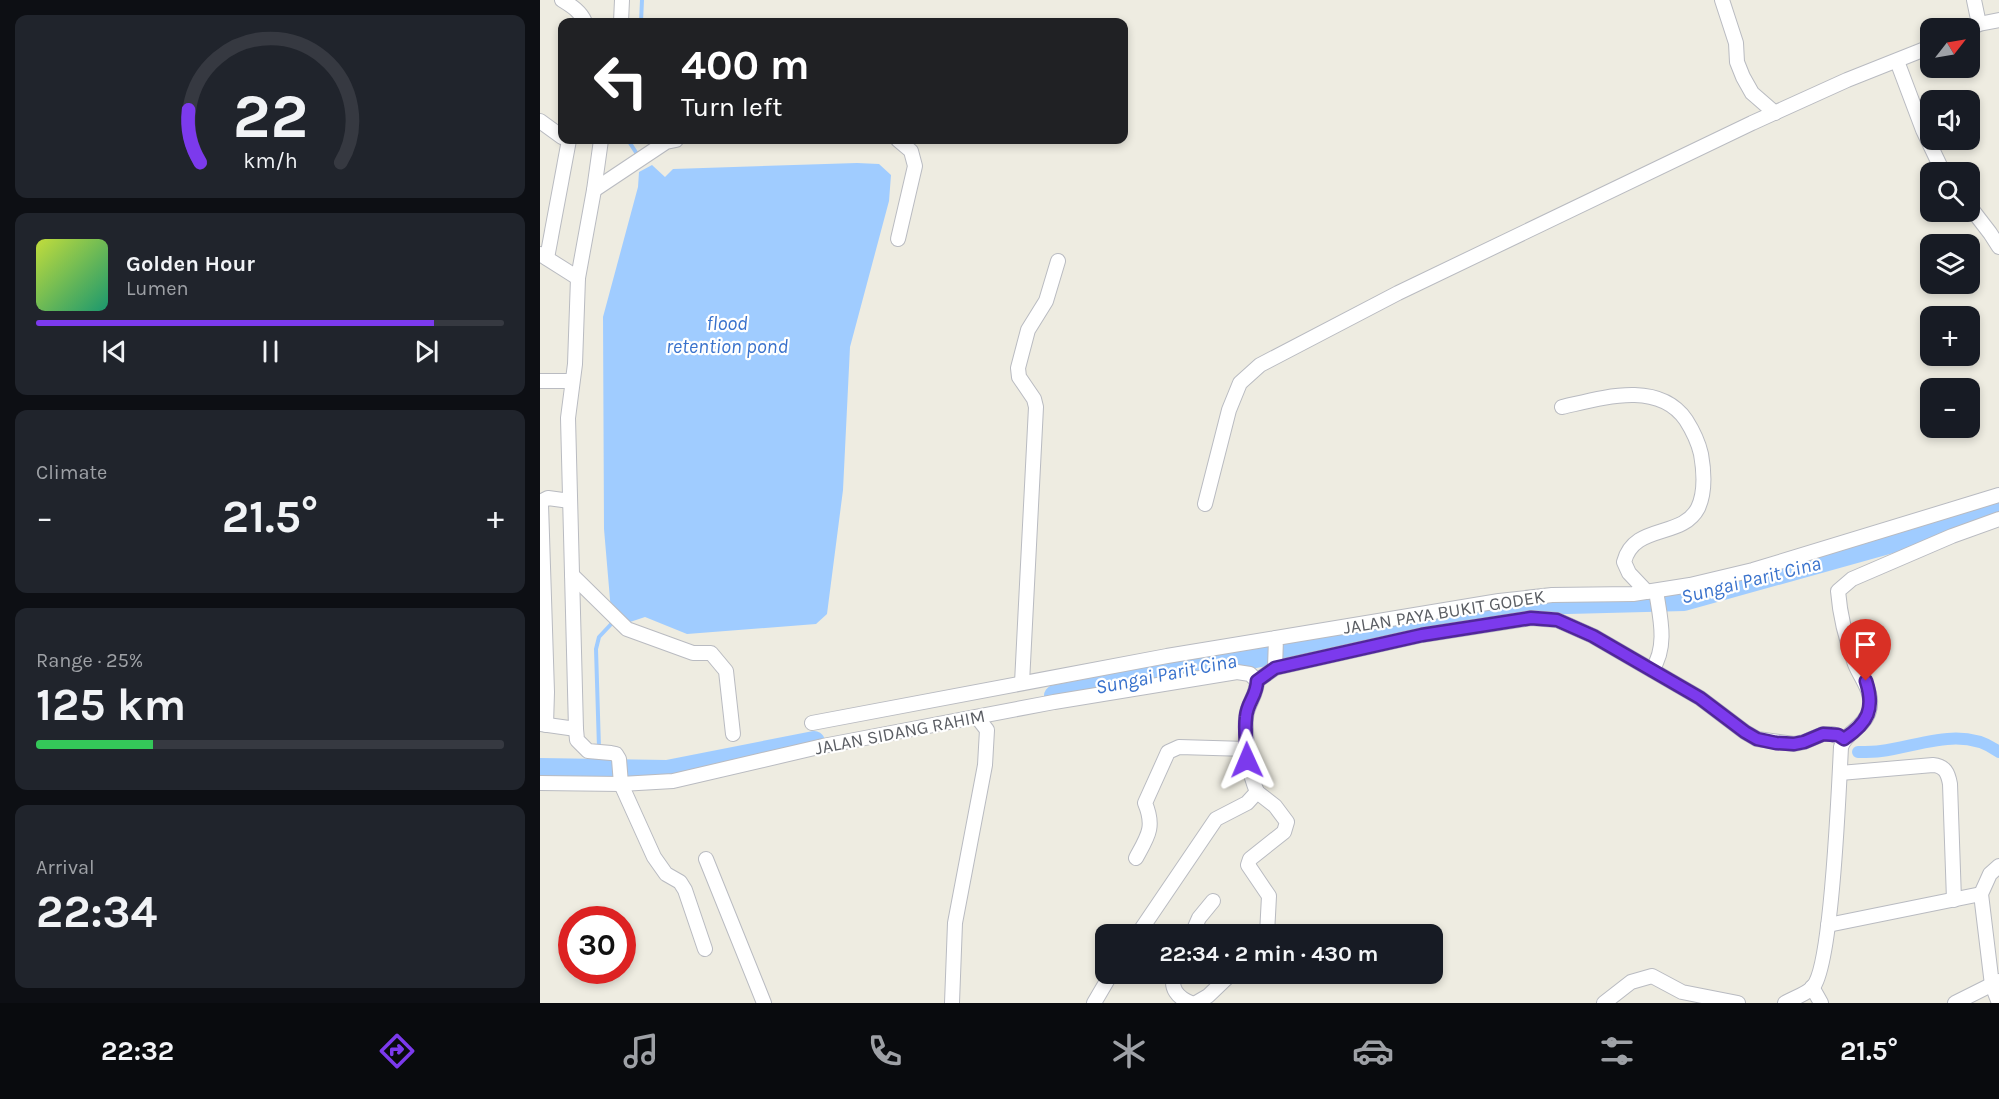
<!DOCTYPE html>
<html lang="en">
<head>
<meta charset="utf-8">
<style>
  body { margin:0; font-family:Karla,sans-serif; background:#20242c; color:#f1f3f6; height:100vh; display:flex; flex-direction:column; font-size:22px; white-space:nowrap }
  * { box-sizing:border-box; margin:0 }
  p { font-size:20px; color:#9ea1a6 }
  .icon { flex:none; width:33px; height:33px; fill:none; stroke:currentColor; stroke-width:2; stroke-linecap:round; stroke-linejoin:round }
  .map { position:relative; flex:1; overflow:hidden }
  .drawer { display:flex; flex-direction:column; gap:15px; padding:15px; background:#0d0f14; width:540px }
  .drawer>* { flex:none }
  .banner { position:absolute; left:18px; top:18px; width:570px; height:126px; border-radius:12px; box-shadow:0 3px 9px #0003; background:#202124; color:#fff; overflow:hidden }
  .needle { width:39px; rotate:59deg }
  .tools { position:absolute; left:1380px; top:18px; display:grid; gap:12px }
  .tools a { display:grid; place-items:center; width:60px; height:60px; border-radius:12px; background:#171b24; box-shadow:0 3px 9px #0003; font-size:30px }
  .speed { position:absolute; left:18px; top:906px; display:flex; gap:12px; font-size:30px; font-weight:700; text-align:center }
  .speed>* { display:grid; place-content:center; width:78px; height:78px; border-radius:50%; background:#171b24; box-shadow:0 3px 9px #0003; line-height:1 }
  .speed .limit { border:9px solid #d22; background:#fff; color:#111 }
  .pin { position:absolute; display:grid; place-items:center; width:51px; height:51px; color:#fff; margin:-62px -26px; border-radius:50% 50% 50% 0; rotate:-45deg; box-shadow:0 0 6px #0007 }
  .pin .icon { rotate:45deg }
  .me { position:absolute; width:66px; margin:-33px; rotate:359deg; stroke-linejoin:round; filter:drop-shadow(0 0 4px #0008) }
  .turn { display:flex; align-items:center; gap:21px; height:126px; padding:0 24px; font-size:27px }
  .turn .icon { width:78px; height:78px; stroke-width:2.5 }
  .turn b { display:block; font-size:42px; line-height:51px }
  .big { font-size:45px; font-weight:700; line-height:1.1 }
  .drawer .widget { flex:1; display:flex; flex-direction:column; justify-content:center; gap:9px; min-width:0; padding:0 21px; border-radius:12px; background:#20242c }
  .drawer .dial { align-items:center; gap:0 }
  .dial svg { height:156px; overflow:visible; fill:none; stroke:#363941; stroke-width:7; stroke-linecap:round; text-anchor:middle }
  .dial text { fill:#f1f3f6; stroke:none }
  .song { display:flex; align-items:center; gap:18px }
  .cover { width:72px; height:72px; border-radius:9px; background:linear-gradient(135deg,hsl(70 70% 55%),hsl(160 70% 35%)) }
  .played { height:6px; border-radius:3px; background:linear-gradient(90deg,#7c3aed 85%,#363941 85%) }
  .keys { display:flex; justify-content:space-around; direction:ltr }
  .heat { display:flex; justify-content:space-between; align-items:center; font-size:33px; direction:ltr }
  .charge { height:9px; border-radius:4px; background:linear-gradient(90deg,#34c759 25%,#363941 0) }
  .trip { position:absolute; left:555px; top:924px; width:348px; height:60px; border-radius:12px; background:#171b24; box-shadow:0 3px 9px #0003; font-weight:700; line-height:60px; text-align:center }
  .tab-bar { display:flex; height:96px; justify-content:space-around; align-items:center; background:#090b0e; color:#9ea1a6 }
  .tab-bar .icon { width:42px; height:42px }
  .tab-bar .on { color:#7c3aed }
  .tab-bar b { font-size:27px; color:#f1f3f6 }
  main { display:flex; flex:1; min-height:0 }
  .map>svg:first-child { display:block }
  .water { fill:#a0ccff }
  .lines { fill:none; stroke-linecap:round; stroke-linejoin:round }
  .stream { stroke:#a0ccff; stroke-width:4 }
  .canal { stroke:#a0ccff; stroke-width:12 }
  .river { stroke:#a0ccff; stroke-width:22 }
  .minor-casing { stroke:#b9bbc1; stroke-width:16 }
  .minor { stroke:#fff; stroke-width:14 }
  .route-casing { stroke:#51269a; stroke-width:15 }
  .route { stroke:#7c3aed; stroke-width:10 }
  .labels { text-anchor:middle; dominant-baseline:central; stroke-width:4.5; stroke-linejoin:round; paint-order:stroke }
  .street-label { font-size:18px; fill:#5a5d63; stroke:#fff }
  .water-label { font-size:20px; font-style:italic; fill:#3972cc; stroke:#fff }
</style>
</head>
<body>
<main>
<section class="drawer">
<div class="widget dial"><svg viewBox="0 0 100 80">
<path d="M14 69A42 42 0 1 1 86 69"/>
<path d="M14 69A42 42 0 0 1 8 42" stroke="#7c3aed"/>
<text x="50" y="56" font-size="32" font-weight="700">22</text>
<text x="50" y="72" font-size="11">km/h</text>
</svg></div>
<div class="widget">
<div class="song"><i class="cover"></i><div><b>Golden Hour</b><p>Lumen</p></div></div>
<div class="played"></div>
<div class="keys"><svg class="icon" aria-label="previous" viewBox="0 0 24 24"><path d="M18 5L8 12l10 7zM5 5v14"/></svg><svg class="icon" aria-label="pause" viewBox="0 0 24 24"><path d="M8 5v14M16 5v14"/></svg><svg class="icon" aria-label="next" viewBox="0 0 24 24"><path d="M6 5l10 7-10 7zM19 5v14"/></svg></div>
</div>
<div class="widget"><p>Climate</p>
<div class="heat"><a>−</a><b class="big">21.5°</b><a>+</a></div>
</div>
<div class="widget"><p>Range · 25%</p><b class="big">125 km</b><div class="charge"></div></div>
<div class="widget"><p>Arrival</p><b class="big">22:34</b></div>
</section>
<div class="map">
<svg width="1459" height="1003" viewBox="0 0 1459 1003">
  <rect width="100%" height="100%" fill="#eeece1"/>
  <polygon class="water" points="317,163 339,164 351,175 349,201 310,347 303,490 287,614 276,624 147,634 105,617 84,624 71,611 64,529 63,317 98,187 99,172 112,165 125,177 133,169"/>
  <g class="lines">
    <g class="stream">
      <polyline points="101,22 102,0"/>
      <polyline points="88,140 97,154"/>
      <polyline points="59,748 56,649 59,637 75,620"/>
    </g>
    <path class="canal" d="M1318 752C1325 752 1334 752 1341 751 1380 746 1423 725 1459 752"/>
    <g class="river">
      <polyline points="515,696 989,604 1144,600 1459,512"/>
      <polyline points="0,769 127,771 274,742"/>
    </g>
    <g class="minor-casing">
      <g id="minor">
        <path d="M22 0C32 6 41 12 45 22"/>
        <polyline points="1182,0 1196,43 1197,62 1203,77 1212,93 1235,113"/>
        <polyline points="1434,0 1439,24"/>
        <polyline points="81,22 82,0"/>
        <polyline points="1430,29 1439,24 1459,20"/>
        <polyline points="1357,61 1383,130 1403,172"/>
        <polyline points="0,121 22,137"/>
        <polyline points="61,140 54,190 38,278 35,364 28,418 36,729 37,740 48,751 71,753 76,754 79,759 81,784 114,857 126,874 140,882 145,890 165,949"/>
        <polyline points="358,140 371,151 375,166 358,239"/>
        <polyline points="54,190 126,142 136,140"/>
        <polyline points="1430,207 1450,233 1459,247"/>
        <polyline points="0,254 38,278"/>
        <polyline points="7,258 29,140"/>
        <polyline points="0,381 32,381"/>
        <path d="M1022 407C1062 398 1118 380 1146 420 1153 431 1158 441 1161 454 1164 471 1166 491 1158 508 1142 539 1094 523 1084 562L1089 573 1107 592"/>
        <polyline points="665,504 689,410 700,383 720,365 858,293 1212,123 1307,80 1390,47"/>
        <polyline points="32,575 87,629 153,653 171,653 186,671 193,734"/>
        <polyline points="735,668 882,635 991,618 1017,620 1053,636 1160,698 1205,732 1217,739 1254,744 1264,742 1283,734 1292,734 1304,739"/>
        <path d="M1112 670C1128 646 1120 617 1116 591"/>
        <polyline points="717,681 735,668 736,638 959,601 1012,595 1093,594 1150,585 1213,570 1459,495"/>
        <polyline points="482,683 496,407 494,399 479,377 478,368 488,330 506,301 518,261"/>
        <polyline points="272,723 627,656 736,638"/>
        <polyline points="0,724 36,729"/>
        <polyline points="6,725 7,692 1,504 2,501 8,498 30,501"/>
        <path d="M1300 773 1393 765C1405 766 1408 773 1410 784L1414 900"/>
        <polyline points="0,783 81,784 133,781 283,746 514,702 697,672 710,674 717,681"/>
        <polyline points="717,792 735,806 747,822 744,832 710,859 708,865 729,896 727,934"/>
        <path d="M596 858C608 836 615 827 605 803L628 752 639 747 707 749"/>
        <polyline points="166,859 224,1003"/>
        <polyline points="1288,925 1441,894"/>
        <path d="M598 934 676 819 707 803 717 792C708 770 707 755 706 731 706 725 705 719 707 712 710 701 717 693 717 681"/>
        <polyline points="652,934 659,918 673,901"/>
        <path d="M635 974C629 988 638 998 651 1003"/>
        <polyline points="1272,987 1281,1003"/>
        <polyline points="412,1003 415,923 445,765 447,730 437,717"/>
        <polyline points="554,1003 571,974"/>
        <polyline points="656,1003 668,996 691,974"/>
        <polyline points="1064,1003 1091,982 1112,976 1142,992 1198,1003"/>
        <path d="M1245 1003C1253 998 1267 994 1273 987 1292 965 1299 785 1301 747 1306 732 1324 728 1329 711 1334 692 1322 681 1315 664 1306 640 1300 616 1298 591L1312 579 1412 536 1459 519"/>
        <polyline points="1415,1003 1459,981"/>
        <polyline points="1459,1003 1452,985 1441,894 1450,874 1459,866"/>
      </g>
    </g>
    <use href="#minor" class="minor"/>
  </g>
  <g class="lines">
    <g class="route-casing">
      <path id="route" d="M707 760C707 746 704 731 706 717 707 702 717 696 717 681L735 668 882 635 991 618 1017 620 1053 636 1160 698 1205 732 1217 739 1236 743 1254 744 1264 742 1283 734 1298 735 1304 739C1328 723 1335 709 1326 681"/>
    </g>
    <use href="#route" class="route"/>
  </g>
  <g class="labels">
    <g class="street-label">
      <text transform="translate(904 612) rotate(-9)">JALAN PAYA BUKIT GODEK</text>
      <text transform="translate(360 732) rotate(-11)">JALAN SIDANG RAHIM</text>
    </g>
    <g class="water-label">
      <text x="187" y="323">flood<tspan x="187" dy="23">retention pond</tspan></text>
      <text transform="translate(1211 580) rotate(-14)">Sungai Parit Cina</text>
      <text transform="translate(626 674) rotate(-11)">Sungai Parit Cina</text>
    </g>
  </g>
</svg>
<div class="tools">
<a><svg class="needle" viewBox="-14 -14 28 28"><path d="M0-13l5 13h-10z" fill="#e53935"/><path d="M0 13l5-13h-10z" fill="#9ea1a6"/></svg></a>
<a><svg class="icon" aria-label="sound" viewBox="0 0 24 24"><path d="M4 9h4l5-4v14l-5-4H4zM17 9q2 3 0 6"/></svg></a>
<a><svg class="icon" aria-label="search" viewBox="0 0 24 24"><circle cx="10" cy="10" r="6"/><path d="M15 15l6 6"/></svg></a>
<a><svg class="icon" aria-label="layers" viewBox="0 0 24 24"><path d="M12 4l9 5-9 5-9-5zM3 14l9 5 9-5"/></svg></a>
<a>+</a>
<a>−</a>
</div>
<div class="speed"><div class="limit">30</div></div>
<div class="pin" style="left:1326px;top:681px;background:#d93025"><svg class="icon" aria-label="arrive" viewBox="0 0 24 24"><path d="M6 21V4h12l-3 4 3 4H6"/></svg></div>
<svg class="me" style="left:707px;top:760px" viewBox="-20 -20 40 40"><path d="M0-17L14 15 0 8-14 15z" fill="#7c3aed" stroke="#fff" stroke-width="4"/></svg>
<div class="trip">22:34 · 2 min · 430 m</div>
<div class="banner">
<div class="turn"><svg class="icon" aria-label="left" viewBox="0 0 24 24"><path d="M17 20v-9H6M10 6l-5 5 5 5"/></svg><div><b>400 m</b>Turn left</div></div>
</div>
</div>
</main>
<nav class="tab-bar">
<b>22:32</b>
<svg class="icon on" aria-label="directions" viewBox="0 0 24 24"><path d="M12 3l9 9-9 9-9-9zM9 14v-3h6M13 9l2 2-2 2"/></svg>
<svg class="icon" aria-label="music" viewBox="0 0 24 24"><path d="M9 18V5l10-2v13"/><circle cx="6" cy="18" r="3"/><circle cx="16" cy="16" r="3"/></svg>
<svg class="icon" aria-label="phone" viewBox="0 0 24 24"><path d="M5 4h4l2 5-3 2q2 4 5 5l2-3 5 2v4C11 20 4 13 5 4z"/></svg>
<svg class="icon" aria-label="climate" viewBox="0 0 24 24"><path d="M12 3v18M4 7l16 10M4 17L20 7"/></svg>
<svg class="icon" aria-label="car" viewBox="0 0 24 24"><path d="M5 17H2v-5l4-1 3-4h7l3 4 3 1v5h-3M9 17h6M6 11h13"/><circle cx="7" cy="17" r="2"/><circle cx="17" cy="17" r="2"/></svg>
<svg class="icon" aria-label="filters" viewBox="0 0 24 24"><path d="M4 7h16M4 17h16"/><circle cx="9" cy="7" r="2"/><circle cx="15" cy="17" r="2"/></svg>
<b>21.5°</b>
</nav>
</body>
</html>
